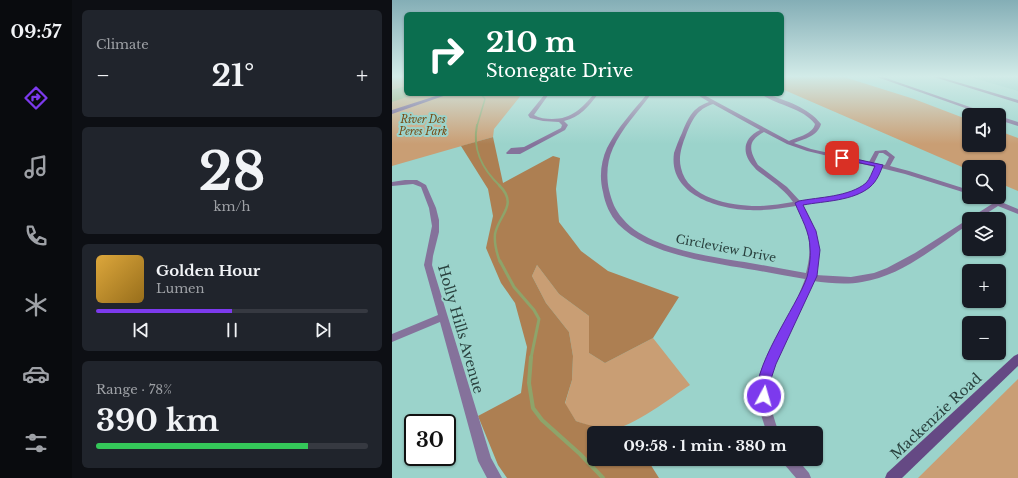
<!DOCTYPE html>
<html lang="en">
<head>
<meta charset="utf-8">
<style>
  body { margin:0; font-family:"Libre Baskerville",serif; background:#20242c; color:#f1f3f6; height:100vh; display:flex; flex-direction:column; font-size:15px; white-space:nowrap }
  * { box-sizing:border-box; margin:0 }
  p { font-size:13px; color:#9ea1a6 }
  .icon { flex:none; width:22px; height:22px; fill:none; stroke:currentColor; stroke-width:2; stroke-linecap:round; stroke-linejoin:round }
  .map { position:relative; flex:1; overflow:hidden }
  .details { display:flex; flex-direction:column; gap:10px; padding:10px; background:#0d0f14; width:320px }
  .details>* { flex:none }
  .top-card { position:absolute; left:12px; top:12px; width:380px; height:84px; border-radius:6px; box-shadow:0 1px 3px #0004; background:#0b6e4f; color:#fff; overflow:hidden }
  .tools { position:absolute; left:570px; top:108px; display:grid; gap:8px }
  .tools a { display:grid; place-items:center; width:44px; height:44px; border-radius:6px; background:#171b24; box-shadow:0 1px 3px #0004; font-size:20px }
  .speed { position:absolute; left:12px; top:414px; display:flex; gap:8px; font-size:20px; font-weight:700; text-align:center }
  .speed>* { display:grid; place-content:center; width:52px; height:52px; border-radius:50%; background:#171b24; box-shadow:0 1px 3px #0004; line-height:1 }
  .speed .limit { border:2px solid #111; border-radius:6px; background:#fff; color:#111 }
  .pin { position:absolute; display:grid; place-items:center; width:34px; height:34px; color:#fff; margin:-17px; border-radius:8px; box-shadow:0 2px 6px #0006 }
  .me { position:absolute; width:44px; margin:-22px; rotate:6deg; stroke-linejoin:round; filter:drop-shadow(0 0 3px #0008) }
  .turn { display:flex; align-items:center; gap:14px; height:84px; padding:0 16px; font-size:18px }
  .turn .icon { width:52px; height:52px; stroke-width:2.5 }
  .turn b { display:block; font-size:28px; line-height:34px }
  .big { font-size:30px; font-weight:700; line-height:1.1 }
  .details .card { flex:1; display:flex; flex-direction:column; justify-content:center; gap:6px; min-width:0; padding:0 14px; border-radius:6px; background:#20242c }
  .details .dial { align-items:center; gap:0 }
  .dial b { font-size:52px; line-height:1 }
  .song { display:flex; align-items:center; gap:12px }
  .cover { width:48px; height:48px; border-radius:6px; background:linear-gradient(135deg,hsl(40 70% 55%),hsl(40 70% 35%)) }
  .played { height:4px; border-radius:2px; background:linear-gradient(90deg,#7c3aed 50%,#363941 50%) }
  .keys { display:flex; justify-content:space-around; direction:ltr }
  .heat { display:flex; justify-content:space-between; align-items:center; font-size:22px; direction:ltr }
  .charge { height:6px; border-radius:3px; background:linear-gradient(90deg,#34c759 78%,#363941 0) }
  .trip { position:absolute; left:195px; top:426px; width:236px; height:40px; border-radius:6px; background:#171b24; box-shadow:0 1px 3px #0004; font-weight:700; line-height:40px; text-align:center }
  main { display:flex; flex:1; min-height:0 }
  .tab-bar { display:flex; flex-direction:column; width:72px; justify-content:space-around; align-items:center; background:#090b0e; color:#9ea1a6 }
  .tab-bar .icon { width:28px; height:28px }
  .tab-bar .active { color:#7c3aed }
  .tab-bar b { font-size:18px; color:#f1f3f6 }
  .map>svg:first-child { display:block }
  .built { fill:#87c9c0 }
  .green { fill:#c99e74 }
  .forest { fill:#ad7f52 }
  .water { fill:#8ea46a }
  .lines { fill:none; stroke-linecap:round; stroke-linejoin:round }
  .stream-far4 { stroke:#8ea46a; stroke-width:1.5 }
  .stream-far3 { stroke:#8ea46a; stroke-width:2 }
  .stream-far2 { stroke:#8ea46a; stroke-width:2.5 }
  .stream-far1 { stroke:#8ea46a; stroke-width:3 }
  .stream { stroke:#8ea46a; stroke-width:4 }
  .street { fill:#85729b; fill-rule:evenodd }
  .secondary { fill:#654984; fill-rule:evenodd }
  .route { fill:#7c3aed; stroke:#51269a }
  .labels { text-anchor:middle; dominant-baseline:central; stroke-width:4; stroke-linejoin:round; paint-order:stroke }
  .far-park-label { font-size:10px; font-style:italic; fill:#754811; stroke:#9bd3cb }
  .street-label { font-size:12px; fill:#2a423f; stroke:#9bd3cb }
  .near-street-label { font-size:14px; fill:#2a423f; stroke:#9bd3cb }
</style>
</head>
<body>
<main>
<nav class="tab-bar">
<b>09:57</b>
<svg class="icon active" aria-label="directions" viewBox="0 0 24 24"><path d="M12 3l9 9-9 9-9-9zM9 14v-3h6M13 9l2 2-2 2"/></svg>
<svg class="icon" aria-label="music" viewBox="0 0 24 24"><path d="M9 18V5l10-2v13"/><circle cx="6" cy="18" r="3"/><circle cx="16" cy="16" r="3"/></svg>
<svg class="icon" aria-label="phone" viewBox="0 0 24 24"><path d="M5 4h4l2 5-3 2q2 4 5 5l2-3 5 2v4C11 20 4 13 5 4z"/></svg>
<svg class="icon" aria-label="climate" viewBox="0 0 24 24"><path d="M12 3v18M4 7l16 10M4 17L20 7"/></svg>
<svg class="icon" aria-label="car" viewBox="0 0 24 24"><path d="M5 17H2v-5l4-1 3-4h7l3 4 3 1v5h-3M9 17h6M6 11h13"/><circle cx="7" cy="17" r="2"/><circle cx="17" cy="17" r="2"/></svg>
<svg class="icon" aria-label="filters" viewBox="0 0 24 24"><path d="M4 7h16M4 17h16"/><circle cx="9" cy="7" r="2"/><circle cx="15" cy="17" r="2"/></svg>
</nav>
<section class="details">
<div class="card"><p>Climate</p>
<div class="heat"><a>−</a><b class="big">21°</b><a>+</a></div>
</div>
<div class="card dial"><b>28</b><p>km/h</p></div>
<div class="card">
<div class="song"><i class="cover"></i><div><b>Golden Hour</b><p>Lumen</p></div></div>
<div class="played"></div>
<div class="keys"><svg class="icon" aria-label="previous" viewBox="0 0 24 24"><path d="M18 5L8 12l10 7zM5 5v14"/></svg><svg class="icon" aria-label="pause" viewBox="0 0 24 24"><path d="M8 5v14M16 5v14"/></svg><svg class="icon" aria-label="next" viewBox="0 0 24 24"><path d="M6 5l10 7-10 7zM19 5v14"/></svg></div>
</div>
<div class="card"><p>Range · 78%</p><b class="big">390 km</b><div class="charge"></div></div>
</section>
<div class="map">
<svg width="626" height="478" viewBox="0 0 626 478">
  <rect width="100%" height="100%" fill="#9bd3cb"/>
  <polygon class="built" points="578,77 626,77 626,91"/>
  <g class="green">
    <polygon points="14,77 14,94 130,94 102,129 101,137 0,166 0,78"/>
    <polygon points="390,77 452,77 522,99 577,120 577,145 607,145 607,131 626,138 626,191 607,183 607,167 577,167 577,170 390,89"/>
    <path d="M145 265 167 294 197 316V353L213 363 261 338 298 385C281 396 240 428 220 429 208 430 195 425 184 421L173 404 180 380 181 356 177 332 154 303 140 276Z"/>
    <polygon points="626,379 626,478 526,478"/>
  </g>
  <path class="forest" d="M101 137 111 183 161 156 168 158 164 189 167 222 189 251 216 271 287 297 261 338 213 363 197 353V316L167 294 145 265 140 276 154 303 177 332 181 356 180 380 173 403 184 421C201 427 216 430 234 426L238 433H202V459H255L267 478H115L106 465 86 416 129 393 135 347 123 303 109 283 94 248 101 216 96 189 69 146Z"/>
  <polygon class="water" points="14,86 14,94 24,94 0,102 0,90"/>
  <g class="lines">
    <polyline class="stream-far4" points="85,126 93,99 89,94"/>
    <path class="stream-far3" d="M85 125C80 150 90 169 108 186"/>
    <path class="stream-far2" d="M107 185C127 205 107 214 103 234 102 244 105 254 108 262"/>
    <polyline class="stream-far1" points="108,261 122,287 142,310 147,319 139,358"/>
    <polyline class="stream" points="139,357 137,383 141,408 150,420 188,454 211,478"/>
    <g class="street">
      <polygon points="485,77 491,77 601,115 593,115"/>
      <polygon points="542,77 548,77 626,100 626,103"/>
      <path d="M153 94H157L142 115C147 118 154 119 160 119 180 119 190 108 202 94H206C196 107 188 117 172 121L176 125 173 130 128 154H115L114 153 119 148 132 147 169 128 170 125 167 122 151 121 138 118 136 115Z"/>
      <path d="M255 94H259C246 112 230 128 221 148 215 161 214 176 217 190 220 202 223 210 231 219 255 249 322 257 358 263 377 266 395 270 414 273 421 245 418 231 404 206 389 208 374 211 358 210 327 209 276 195 282 153 284 147 287 139 290 133 296 118 301 107 317 102L304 94H310L397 141C406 137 421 134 423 124 410 107 386 106 369 94H375C394 101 416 107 429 124 426 136 412 139 402 143L419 149 477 162 483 151 494 150 503 157 498 166 517 171 577 190V194L513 174 489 168C487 174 485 180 480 185 466 200 430 201 411 205 426 231 429 245 423 275L459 277 482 273 495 268 523 253 600 204 586 197C601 197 613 204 626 209V214L606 206 586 219H577V224C544 246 510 276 470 282 454 285 437 283 421 281 414 302 403 322 393 342 387 356 378 370 377 385 376 402 382 418 387 433H375C370 418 364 402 365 385 367 369 377 354 384 340 395 320 405 301 413 279 394 276 375 272 356 269 316 262 255 254 226 224 218 215 213 204 211 192 207 177 209 161 215 148 225 128 241 111 255 94ZM321 104 368 130C351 138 349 153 362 167 365 171 370 174 374 177 384 184 394 192 401 202 389 204 377 206 365 206 339 206 295 198 289 168 286 157 290 145 294 135 300 120 305 109 321 104ZM372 132 395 144 415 151 483 167C481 171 480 177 476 181 464 197 427 198 408 201L395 187 366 165C357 150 355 141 372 132ZM487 153H491L497 157 493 165 482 163Z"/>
      <polygon points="607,116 626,122 626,126 607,120"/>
      <polygon points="13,180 25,180 34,185 44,208 47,220 47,232 41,256 40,265 99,458 110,478 95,478 86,461 48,322 0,342 0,334 46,315 32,265 40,226 37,208 29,187 21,184 0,186 0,182"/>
      <polygon points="390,459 405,459 417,473 419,478 404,478 392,464"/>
    </g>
    <g class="secondary">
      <polygon points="50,94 57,94 0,114 0,110"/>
      <polygon points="626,354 626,366 510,478 493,478 495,473 622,356"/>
    </g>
  </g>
  <linearGradient id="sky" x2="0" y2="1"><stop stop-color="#84aeb6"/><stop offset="0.53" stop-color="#d2ebe8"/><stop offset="1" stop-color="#d2ebe8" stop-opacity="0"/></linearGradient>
  <rect width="626" height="144" fill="url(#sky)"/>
  <path class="route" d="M450 156 491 165C488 173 485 181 478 187 461 201 433 201 411 205L424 231 428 250 425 276 384 364 377 385 378 396 376 400 372 402 367 400C355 373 406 305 415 277 417 269 419 257 418 249 418 232 409 218 403 203L407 201C427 197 457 197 474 183 478 179 480 172 483 166L448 159 447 158Z"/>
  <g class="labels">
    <g class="far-park-label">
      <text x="31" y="119">River Des<tspan x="31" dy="12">Peres Park</tspan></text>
    </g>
    <g class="street-label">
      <text transform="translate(334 248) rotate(11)">Circleview Drive</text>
    </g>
    <g class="near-street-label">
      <text transform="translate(69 329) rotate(74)">Holly Hills Avenue</text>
      <text transform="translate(544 416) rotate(-43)">Mackenzie Road</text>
    </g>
  </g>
</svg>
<div class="tools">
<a><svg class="icon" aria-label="sound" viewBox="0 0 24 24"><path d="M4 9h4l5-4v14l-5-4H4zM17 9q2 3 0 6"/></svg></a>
<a><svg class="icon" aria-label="search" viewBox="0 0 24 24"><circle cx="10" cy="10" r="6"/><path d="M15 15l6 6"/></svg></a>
<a><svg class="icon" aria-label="layers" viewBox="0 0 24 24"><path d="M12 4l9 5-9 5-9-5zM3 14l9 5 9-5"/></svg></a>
<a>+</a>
<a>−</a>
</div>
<div class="speed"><div class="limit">30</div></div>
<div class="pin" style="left:450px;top:158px;background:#d93025"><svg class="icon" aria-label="arrive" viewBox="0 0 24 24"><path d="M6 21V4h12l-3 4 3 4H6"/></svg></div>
<svg class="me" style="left:372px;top:396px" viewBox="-20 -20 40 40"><circle r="17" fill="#7c3aed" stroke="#fff" stroke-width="3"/><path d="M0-11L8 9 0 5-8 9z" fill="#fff"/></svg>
<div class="trip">09:58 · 1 min · 380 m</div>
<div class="top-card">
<div class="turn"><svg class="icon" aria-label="right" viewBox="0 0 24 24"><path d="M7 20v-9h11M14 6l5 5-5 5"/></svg><div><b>210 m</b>Stonegate Drive</div></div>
</div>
</div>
</main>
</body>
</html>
